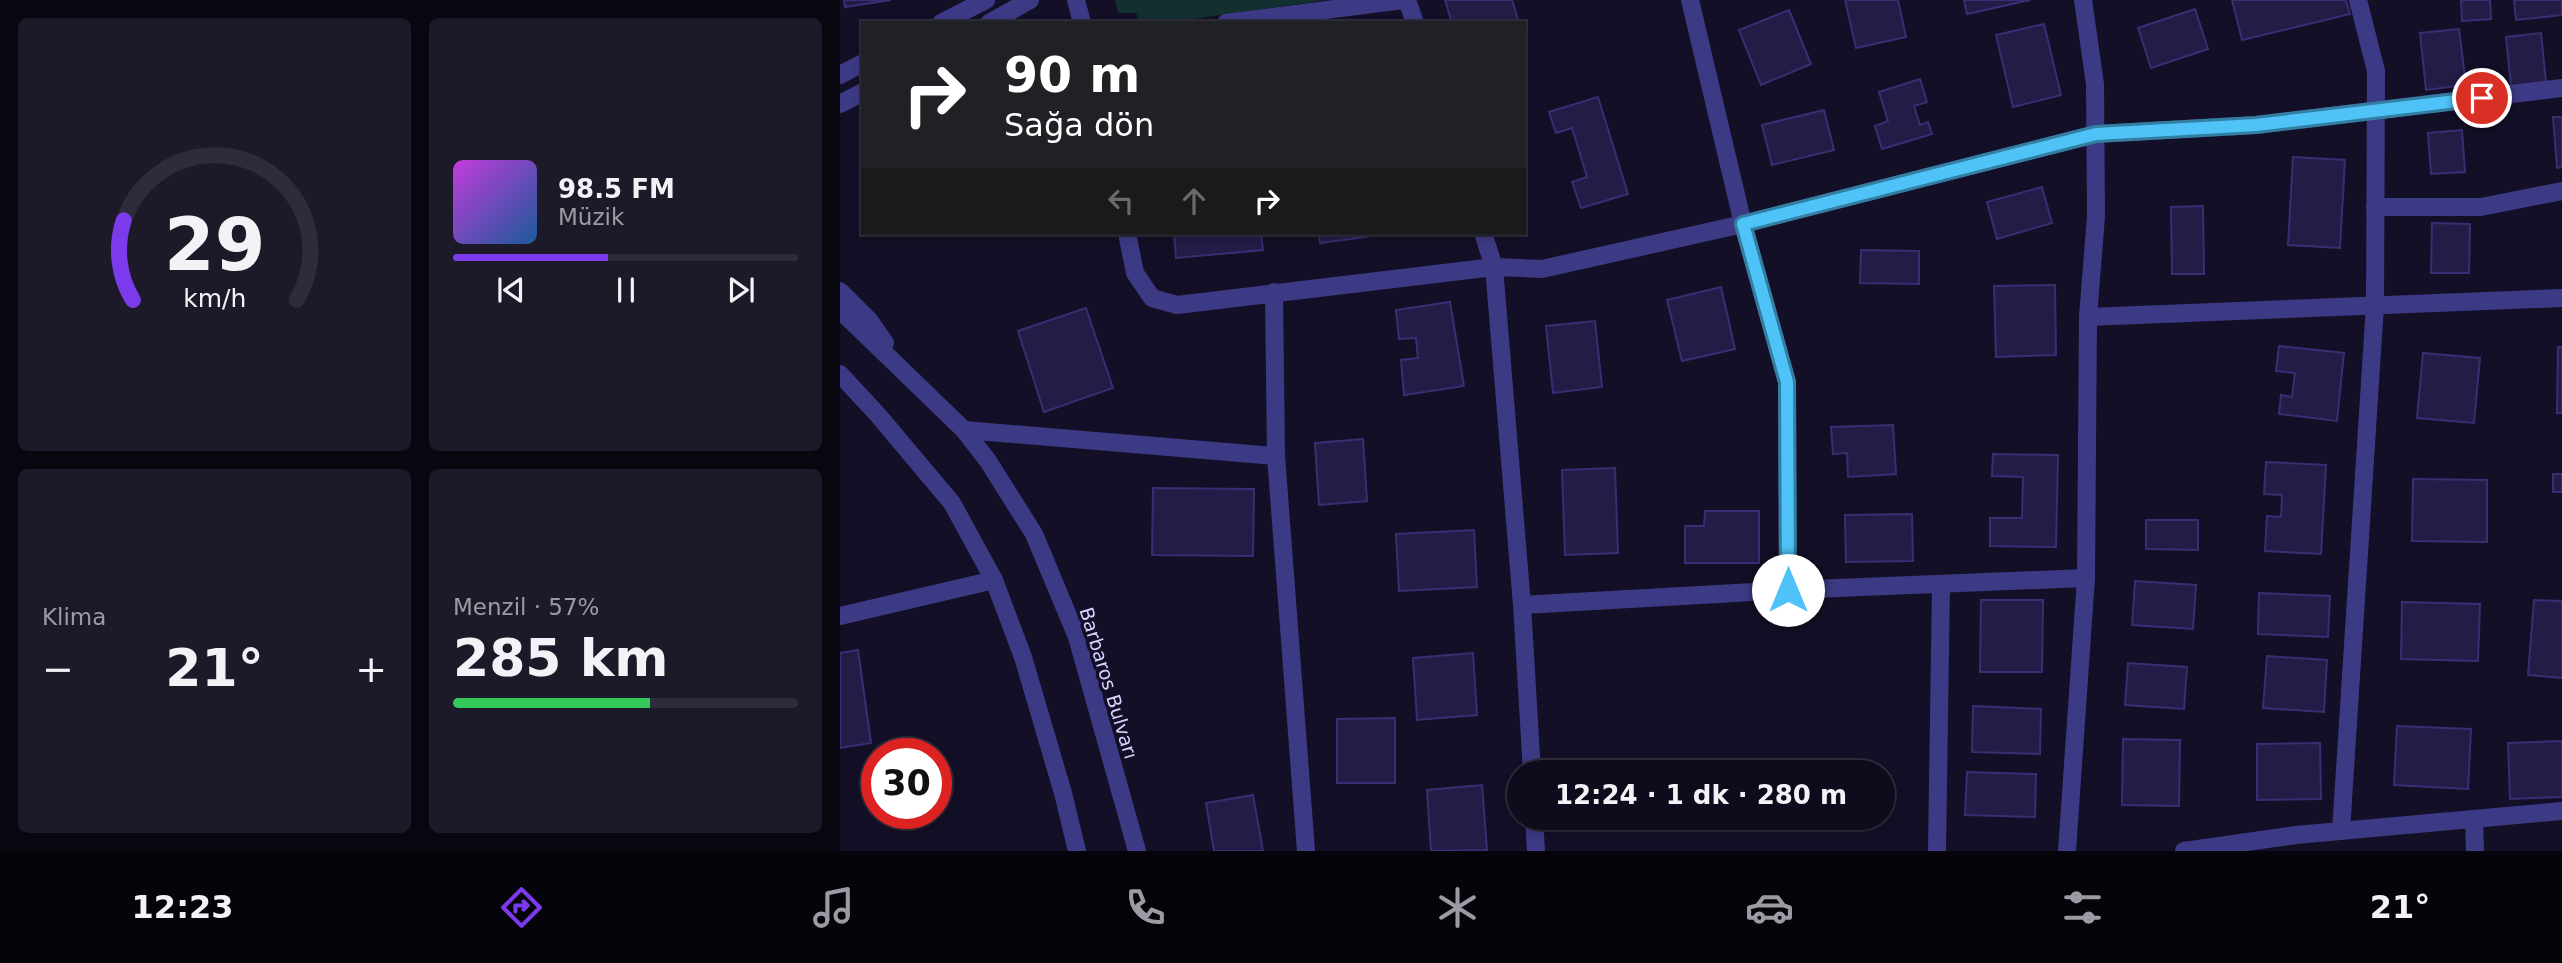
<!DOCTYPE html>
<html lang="tr">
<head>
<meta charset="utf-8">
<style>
  body { margin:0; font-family:"DejaVu Sans",sans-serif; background:#1c1929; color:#f1f3f6; height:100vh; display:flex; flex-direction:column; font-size:26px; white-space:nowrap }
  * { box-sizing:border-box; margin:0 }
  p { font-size:23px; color:#9b9ba3 }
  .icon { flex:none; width:38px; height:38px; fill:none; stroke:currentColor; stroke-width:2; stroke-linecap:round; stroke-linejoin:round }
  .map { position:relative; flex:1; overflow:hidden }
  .side { display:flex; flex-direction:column; gap:18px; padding:18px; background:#08060f; width:840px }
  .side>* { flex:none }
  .banner { position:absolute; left:21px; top:21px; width:665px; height:214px; border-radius:0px; box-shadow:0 4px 10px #0003,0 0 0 2px #2e2b3b; background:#202124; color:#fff; overflow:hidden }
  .speed { position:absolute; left:21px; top:738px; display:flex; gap:14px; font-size:35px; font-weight:700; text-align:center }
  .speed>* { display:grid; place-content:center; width:91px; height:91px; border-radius:50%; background:#0e0b1c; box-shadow:0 4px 10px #0003,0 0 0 2px #2e2b3b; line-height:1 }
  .speed .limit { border:10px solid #d22; background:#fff; color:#111 }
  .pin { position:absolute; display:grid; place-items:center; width:60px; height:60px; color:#fff; margin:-30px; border:4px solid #fff; border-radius:50%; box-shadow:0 2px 7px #0007 }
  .me { position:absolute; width:77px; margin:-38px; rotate:0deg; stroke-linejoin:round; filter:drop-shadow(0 0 5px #0008) }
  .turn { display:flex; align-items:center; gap:24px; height:147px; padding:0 28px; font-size:32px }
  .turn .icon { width:91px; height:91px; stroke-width:2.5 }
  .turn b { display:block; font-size:49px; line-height:60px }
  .lanes { display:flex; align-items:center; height:66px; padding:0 28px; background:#0003; justify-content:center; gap:35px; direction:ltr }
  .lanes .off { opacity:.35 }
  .big { font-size:52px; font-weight:600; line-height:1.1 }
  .side .card { flex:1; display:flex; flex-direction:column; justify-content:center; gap:10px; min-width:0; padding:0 24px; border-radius:10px; background:#1c1929 }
  .side .dial { align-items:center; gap:0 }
  .dial svg { height:182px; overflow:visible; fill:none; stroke:#2e2b3b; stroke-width:7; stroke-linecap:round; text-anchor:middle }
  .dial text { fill:#f1f3f6; stroke:none }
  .song { display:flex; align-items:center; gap:21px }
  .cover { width:84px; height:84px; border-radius:10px; background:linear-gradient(135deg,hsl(290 70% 55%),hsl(210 70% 35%)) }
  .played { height:7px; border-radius:4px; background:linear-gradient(90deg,#7c3aed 45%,#2e2b3b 45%) }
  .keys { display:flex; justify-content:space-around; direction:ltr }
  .heat { display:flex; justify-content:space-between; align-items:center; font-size:38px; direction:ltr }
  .charge { height:10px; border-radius:5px; background:linear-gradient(90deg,#34c759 57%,#2e2b3b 0) }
  .side .tiles { flex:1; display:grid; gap:18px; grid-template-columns:repeat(2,1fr) }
  .trip { position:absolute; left:667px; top:760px; width:388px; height:70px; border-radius:35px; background:#0e0b1c; box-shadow:0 4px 10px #0003,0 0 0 2px #2e2b3b; font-weight:600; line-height:70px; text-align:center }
  .tab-bar { display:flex; height:112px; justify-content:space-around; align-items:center; background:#06040b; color:#9b9ba3 }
  .tab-bar .icon { width:49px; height:49px }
  .tab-bar .current { color:#7c3aed }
  .tab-bar b { font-size:32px; color:#f1f3f6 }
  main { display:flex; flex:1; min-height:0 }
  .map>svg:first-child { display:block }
  .green { fill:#12302f }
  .building { fill:#241b47; stroke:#3b2d73; stroke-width:2 }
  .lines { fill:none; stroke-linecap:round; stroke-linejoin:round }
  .minor { stroke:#3d3a85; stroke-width:18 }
  .route-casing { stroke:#337fa1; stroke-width:18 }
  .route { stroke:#4fc3f7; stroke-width:12 }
  .labels { text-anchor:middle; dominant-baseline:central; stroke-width:7; stroke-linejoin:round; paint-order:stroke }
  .street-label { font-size:19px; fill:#d9d4ff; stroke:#130f26 }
</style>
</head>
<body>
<main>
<section class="side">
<div class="tiles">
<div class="card dial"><svg viewBox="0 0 100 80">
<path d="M14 69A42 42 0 1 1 86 69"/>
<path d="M14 69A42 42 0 0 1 10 34" stroke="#7c3aed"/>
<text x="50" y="56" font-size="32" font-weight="700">29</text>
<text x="50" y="72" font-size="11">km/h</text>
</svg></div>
<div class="card">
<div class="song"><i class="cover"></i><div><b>98.5 FM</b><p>Müzik</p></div></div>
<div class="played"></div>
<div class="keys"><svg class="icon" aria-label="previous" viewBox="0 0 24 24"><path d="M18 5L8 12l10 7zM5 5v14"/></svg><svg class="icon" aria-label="pause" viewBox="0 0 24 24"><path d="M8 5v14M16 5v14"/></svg><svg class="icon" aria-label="next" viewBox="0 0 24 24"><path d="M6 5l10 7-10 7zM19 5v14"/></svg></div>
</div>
<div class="card"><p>Klima</p>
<div class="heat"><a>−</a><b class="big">21°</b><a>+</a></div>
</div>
<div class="card"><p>Menzil · 57%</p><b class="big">285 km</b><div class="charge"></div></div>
</div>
</section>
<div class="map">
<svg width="1722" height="851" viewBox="0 0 1722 851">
  <rect width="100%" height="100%" fill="#130f26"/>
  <polygon class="green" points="275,0 487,0 325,23 300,23 296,13 278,13"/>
  <g class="building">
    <polygon points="4,0 51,0 5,7"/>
    <polygon points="605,0 672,0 679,23 612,23"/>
    <polygon points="1005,0 1058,0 1066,37 1016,48"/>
    <polygon points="1124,0 1190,0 1127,14"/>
    <polygon points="1392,0 1506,0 1510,14 1402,40"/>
    <polygon points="1621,0 1650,0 1651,19 1622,21"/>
    <polygon points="1674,0 1722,0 1722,15 1676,20"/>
    <polygon points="1355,9 1368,49 1311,68 1298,28"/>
    <polygon points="949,10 971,64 921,85 899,30"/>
    <polygon points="1204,24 1221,95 1173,107 1156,35"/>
    <polygon points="1619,29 1626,85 1586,90 1580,33"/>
    <polygon points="1701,33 1706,82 1671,86 1666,37"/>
    <polygon points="1080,79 1087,102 1074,106 1080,125 1088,122 1092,134 1042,149 1035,126 1048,121 1039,92"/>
    <polygon points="758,97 788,194 741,208 732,182 747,177 732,128 716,133 709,112"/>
    <polygon points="984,110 994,150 932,165 922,125"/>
    <polygon points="1713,117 1722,117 1722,167 1717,168"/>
    <polygon points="1622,130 1625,172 1591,174 1588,133"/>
    <polygon points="1453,157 1505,160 1500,248 1448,245"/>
    <polygon points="1202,187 1212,223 1157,239 1147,202"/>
    <polygon points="1363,206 1364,274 1332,274 1331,207"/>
    <polygon points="1592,223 1630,224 1629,273 1591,273"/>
    <polygon points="334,233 421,233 423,250 336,258"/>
    <polygon points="479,233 554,233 480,243"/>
    <polygon points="1021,250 1079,251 1079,284 1020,283"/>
    <polygon points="1215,285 1216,355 1156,357 1154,286"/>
    <polygon points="881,287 895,349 842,361 827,300"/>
    <polygon points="610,302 624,386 564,395 561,360 578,358 576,338 559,339 556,310"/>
    <polygon points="246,308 273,388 204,412 178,331"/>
    <polygon points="755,321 762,387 713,393 706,326"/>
    <polygon points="1439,346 1504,353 1497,421 1439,414 1441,395 1452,397 1455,373 1436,371"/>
    <polygon points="1718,347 1722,347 1722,413 1717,413"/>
    <polygon points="1583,353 1640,358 1634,423 1577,418"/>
    <polygon points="1053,425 1056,474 1008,477 1007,453 993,454 991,427"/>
    <polygon points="523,439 527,501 479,505 475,443"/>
    <polygon points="1153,454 1218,455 1216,547 1150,546 1150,518 1182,518 1183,477 1152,476"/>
    <polygon points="1426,462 1486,465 1481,554 1425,551 1427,516 1441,517 1442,495 1424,494"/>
    <polygon points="775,468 778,553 725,555 722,470"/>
    <rect x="1713" y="474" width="9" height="18"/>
    <polygon points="1573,479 1647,480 1647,542 1572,541"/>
    <polygon points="313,488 414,489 413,556 312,555"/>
    <polygon points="865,511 919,511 919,563 845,563 845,526 864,526"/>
    <polygon points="1072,514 1073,561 1006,562 1005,515"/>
    <polygon points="1306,520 1358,520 1358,550 1306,549"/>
    <polygon points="634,530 637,587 559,591 556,534"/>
    <polygon points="1295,581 1356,585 1353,629 1292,625"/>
    <polygon points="1419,593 1490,596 1488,637 1418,634"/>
    <polygon points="1141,600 1203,600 1202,672 1140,672"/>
    <polygon points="1694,600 1722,601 1722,678 1688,675"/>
    <polygon points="1562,602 1640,604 1638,661 1561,659"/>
    <polygon points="18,650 31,743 0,748 0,653"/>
    <polygon points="633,653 637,715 577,720 573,658"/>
    <polygon points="1427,656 1487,660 1484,712 1423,708"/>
    <polygon points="1288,663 1347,667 1344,709 1285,705"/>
    <polygon points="1133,706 1201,709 1200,754 1132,752"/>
    <polygon points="555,718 555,783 497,783 497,719"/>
    <polygon points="1557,726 1631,729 1628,789 1554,785"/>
    <polygon points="1283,739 1340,740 1339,806 1282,805"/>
    <polygon points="1722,741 1722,797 1670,799 1668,743"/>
    <polygon points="1480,743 1481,799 1417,800 1417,744"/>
    <polygon points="1127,772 1196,774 1195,817 1125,815"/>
    <polygon points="642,785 647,850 591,851 587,790"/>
    <polygon points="413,795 423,851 374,851 366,803"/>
  </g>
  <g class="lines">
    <g class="minor">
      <polyline points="236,0 242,23"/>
      <polyline points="567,0 575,23"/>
      <polyline points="850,0 903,224 947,382 948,590"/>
      <polyline points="101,23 146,0"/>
      <polyline points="149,23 190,0"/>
      <polyline points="386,23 563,0"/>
      <polyline points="0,75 23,63"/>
      <polyline points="0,104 23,92"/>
      <polyline points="1535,207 1641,207 1722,191"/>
      <polyline points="287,233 295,273 312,298 337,305 654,267 702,269 903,224 1256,134 1416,125 1722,88"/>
      <polyline points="643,233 654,267 682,605 692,772"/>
      <polyline points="0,291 29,320 45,343"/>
      <polyline points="434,292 436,456 466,851"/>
      <polyline points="0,310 124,430 148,461 194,534 237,637 297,851"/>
      <polyline points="1248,317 1722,298"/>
      <polyline points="0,374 38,415 112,503 154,580 183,657 223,793 237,851"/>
      <polyline points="124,430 436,456"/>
      <polyline points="682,605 948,590 1246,578"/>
      <polyline points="0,616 154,580"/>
      <polyline points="694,817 696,851"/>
      <polyline points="1634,820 1635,851"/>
      <polyline points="1501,831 1535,305 1536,71 1518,0"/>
      <polyline points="1097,851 1101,584"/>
      <polyline points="1227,851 1246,578 1248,317 1256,216 1255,84 1243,0"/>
      <polyline points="1344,851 1456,835 1722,811"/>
    </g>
  </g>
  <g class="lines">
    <g class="route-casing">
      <polyline id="route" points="948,590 947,382 903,224 1256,134 1416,125 1642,98"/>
    </g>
    <use href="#route" class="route"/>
  </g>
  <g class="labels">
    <g class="street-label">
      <text transform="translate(269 683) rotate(73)">Barbaros Bulvarı</text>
    </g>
  </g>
</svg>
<div class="speed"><div class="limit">30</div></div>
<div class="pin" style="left:1642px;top:98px;background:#d93025"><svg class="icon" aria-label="arrive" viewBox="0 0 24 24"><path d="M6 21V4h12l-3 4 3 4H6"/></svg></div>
<svg class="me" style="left:948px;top:590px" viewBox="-20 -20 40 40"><circle r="19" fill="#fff"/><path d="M0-13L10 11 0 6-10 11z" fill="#4fc3f7"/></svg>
<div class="trip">12:24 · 1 dk · 280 m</div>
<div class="banner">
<div class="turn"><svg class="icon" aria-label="right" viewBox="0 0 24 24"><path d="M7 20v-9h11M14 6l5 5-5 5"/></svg><div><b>90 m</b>Sağa dön</div></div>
<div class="lanes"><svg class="icon off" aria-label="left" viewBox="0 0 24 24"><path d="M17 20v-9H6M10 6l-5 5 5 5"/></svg><svg class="icon off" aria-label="ahead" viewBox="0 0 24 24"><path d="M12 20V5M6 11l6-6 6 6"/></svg><svg class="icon" aria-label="right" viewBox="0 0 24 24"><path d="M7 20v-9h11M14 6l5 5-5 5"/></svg></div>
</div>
</div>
</main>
<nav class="tab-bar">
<b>12:23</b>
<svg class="icon current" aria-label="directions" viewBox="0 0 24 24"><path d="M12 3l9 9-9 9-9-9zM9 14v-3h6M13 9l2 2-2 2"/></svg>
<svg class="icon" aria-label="music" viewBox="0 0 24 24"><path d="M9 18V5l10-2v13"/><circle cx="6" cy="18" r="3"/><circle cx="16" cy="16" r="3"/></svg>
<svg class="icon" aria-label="phone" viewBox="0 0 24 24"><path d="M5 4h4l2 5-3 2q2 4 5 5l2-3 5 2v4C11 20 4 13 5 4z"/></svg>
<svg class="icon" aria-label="climate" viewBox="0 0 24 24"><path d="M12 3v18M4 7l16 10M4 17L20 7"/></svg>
<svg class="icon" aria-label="car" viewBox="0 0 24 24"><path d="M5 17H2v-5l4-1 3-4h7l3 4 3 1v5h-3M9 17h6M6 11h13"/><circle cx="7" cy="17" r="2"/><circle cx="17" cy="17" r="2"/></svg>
<svg class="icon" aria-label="filters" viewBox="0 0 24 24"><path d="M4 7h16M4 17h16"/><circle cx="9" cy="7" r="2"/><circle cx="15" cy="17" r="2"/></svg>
<b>21°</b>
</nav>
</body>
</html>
